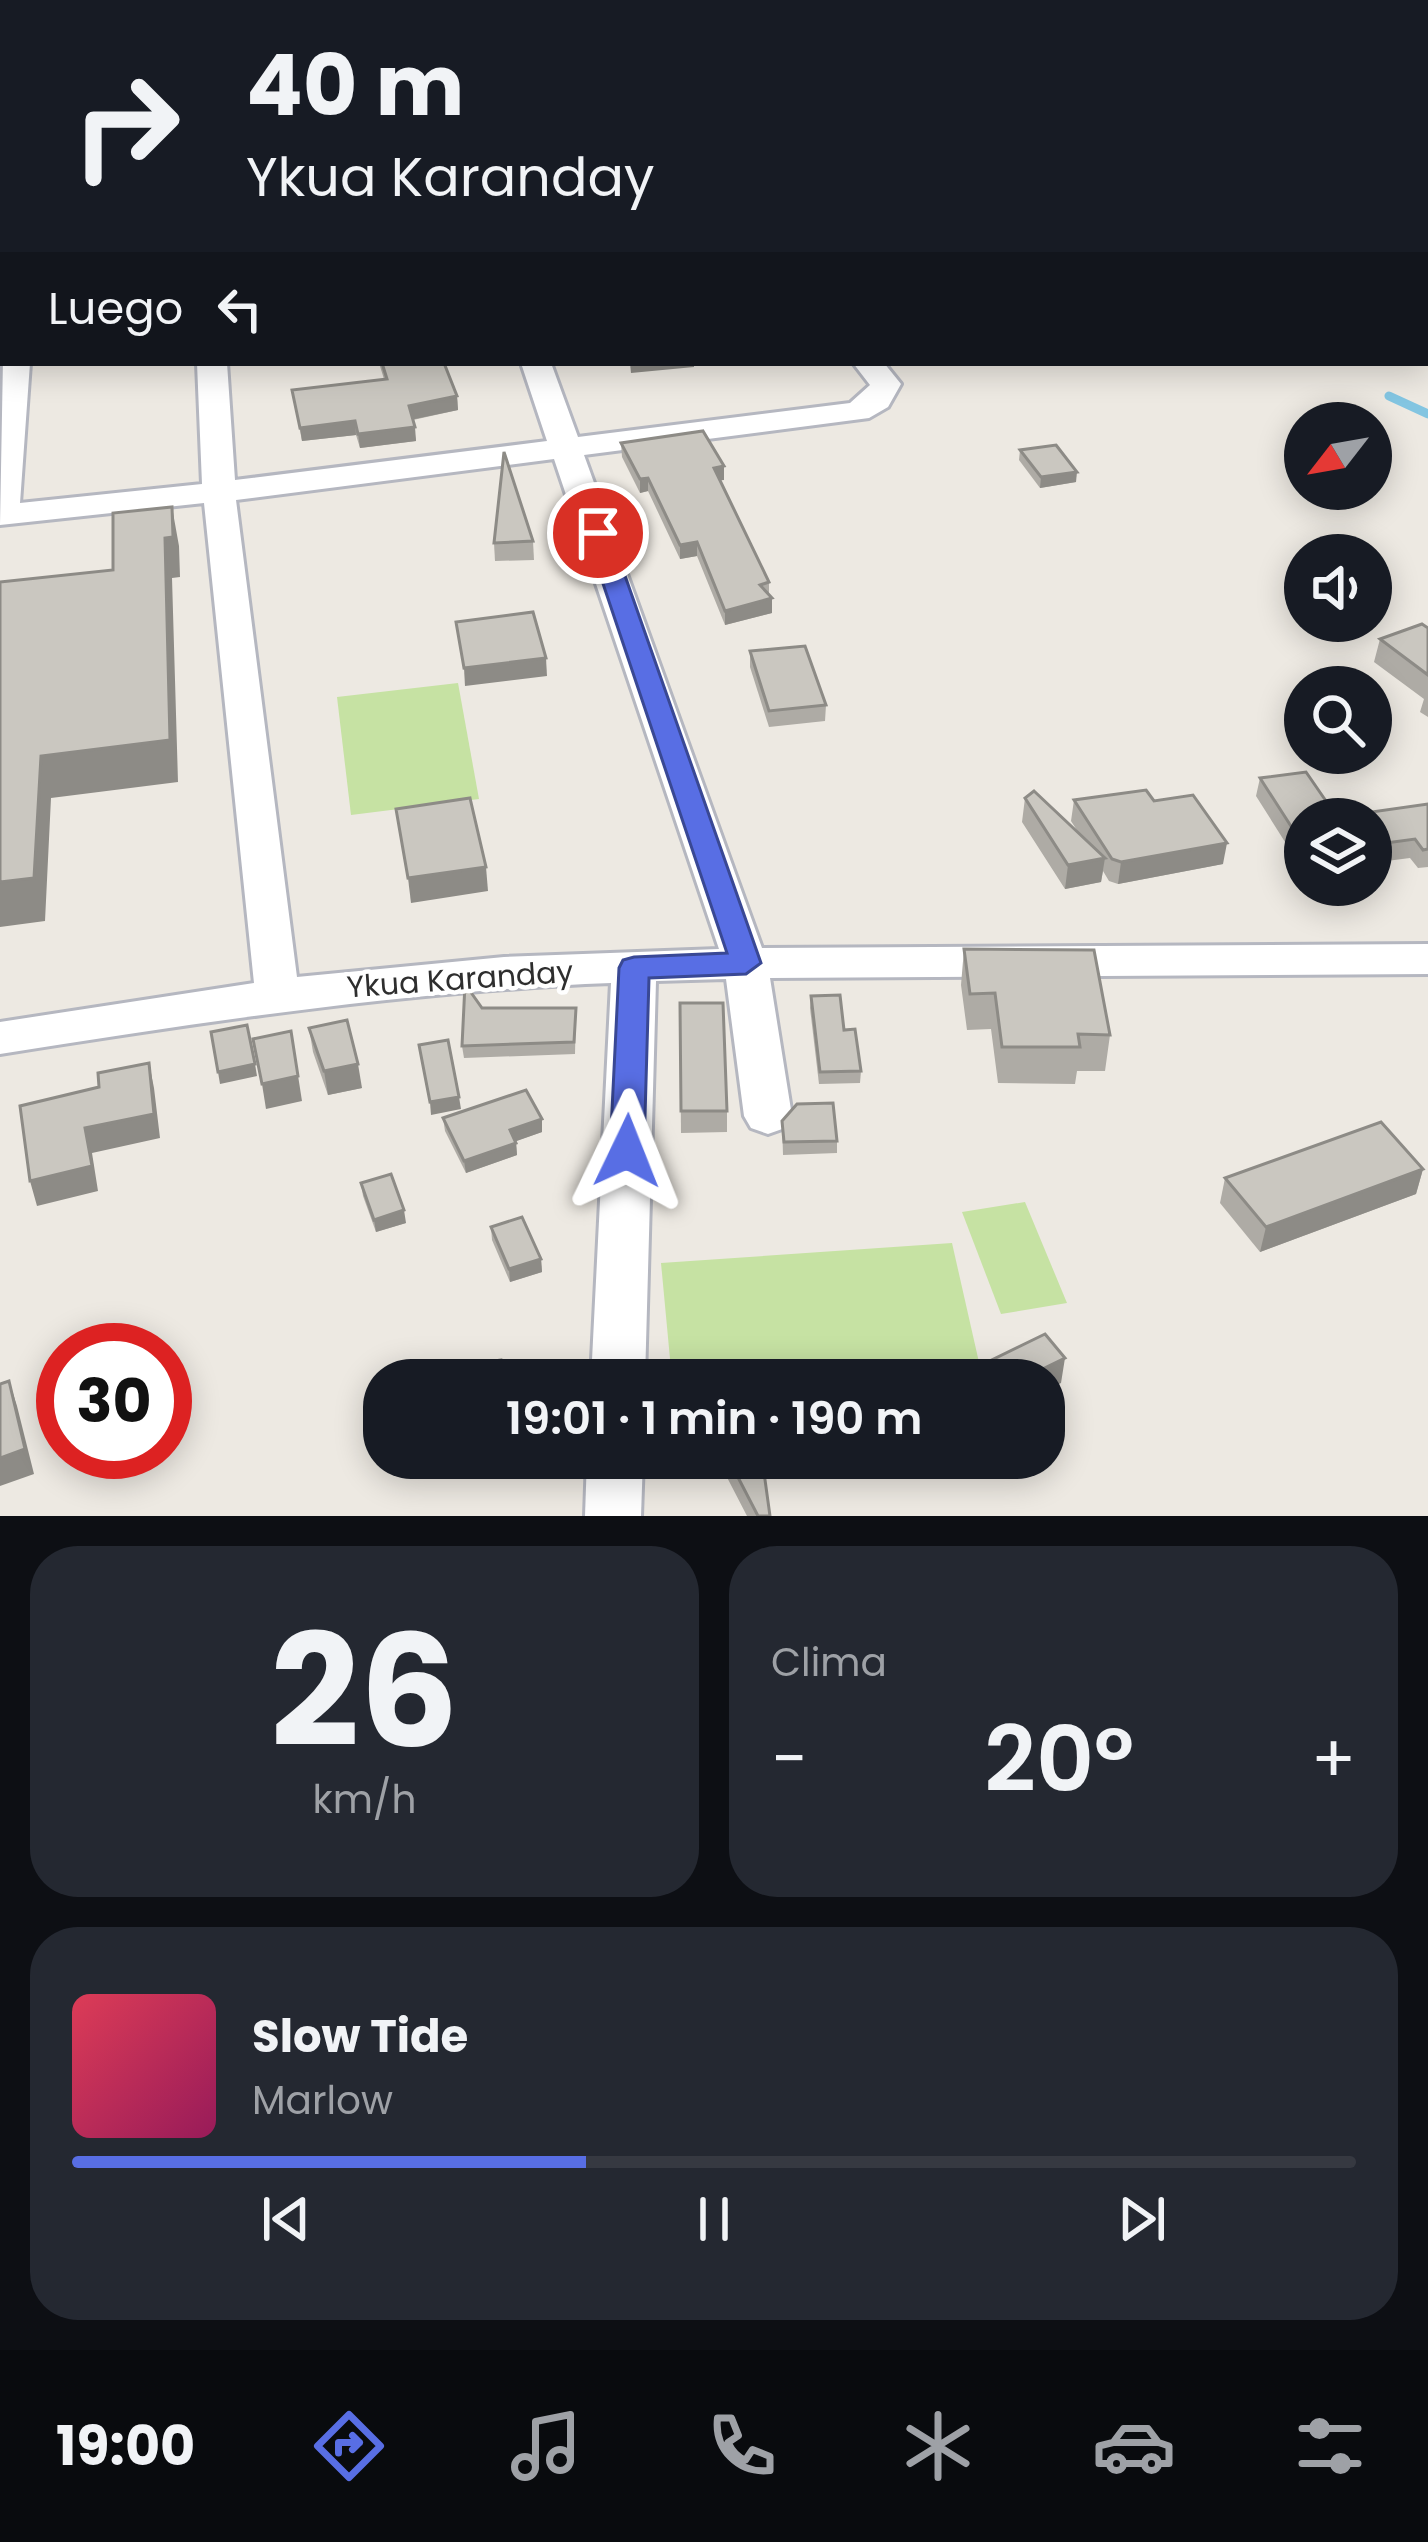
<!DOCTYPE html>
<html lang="es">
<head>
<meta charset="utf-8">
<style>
  body { margin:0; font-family:Poppins,sans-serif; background:#242831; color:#f1f3f6; height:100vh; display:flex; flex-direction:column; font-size:45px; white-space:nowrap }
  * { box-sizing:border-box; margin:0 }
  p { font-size:39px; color:#9ea1a6 }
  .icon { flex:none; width:66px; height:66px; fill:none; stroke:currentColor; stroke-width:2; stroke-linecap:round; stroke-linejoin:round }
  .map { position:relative; height:1516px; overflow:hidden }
  .side { display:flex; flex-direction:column; gap:30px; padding:30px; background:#0d0f14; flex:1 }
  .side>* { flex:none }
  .banner { position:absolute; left:0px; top:0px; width:1428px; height:366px; box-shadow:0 6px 30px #0003; background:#171b24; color:#f1f3f6; overflow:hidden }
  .needle { width:78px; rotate:239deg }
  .buttons { position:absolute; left:1284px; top:402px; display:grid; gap:24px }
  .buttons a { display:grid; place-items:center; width:108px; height:108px; border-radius:50%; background:#171b24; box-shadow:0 6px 30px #0003; font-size:60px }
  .speed { position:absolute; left:36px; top:1323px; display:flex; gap:24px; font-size:60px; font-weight:700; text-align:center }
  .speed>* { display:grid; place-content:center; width:156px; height:156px; border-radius:50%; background:#171b24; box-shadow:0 6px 30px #0003; line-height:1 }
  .speed .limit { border:18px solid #d22; background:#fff; color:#111 }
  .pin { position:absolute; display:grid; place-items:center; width:102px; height:102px; color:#fff; margin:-51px; border:6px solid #fff; border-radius:50%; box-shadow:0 3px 12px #0007 }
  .me { position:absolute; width:132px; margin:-66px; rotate:2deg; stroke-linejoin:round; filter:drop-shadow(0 0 9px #0008) }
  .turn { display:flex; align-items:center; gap:42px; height:252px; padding:0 48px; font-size:54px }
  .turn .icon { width:156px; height:156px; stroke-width:2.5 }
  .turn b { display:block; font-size:84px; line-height:102px }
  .then { display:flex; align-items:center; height:114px; padding:0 48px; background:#0003; gap:24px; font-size:45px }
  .big { font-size:90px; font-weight:600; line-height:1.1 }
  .side .card { flex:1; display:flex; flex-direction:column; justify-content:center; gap:18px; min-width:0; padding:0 42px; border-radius:48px; background:#242831 }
  .side .dial { align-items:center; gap:0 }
  .dial b { font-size:156px; line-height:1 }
  .song { display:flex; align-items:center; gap:36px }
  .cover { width:144px; height:144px; border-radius:18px; background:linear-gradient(135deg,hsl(350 70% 55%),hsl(330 70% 35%)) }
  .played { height:12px; border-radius:6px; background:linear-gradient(90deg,#586ee4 40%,#363941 40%) }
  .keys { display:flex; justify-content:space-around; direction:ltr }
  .heat { display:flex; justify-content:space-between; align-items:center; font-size:66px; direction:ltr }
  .side .tiles { flex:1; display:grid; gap:30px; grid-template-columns:1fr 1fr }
  .card:last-child { grid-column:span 2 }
  .trip { position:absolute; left:363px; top:1359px; width:702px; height:120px; border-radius:48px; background:#171b24; box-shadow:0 6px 30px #0003; font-weight:600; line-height:120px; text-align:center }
  .tabs { display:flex; height:192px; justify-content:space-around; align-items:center; background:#090b0e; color:#9ea1a6 }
  .tabs .icon { width:84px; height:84px }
  .tabs .on { color:#586ee4 }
  .tabs b { font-size:54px; color:#f1f3f6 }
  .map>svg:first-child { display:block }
  .pitch { fill:#c6e2a3 }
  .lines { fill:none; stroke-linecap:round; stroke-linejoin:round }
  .stream { stroke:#83c5e1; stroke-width:9 }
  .minor-casing { stroke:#b5b7c0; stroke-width:6 }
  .minor { fill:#fff; fill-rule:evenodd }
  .wall { fill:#aeaba5 }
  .shaded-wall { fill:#8d8b86 }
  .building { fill:#cac7c0; stroke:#8d8b86; stroke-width:3 }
  .route { fill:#586ee4; stroke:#394894; stroke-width:3 }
  .labels { text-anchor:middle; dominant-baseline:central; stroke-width:9; stroke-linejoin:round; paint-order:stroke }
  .street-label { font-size:30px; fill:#2e2e2e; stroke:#fff }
</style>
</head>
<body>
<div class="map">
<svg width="1428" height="1516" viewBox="0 0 1428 1516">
  <rect width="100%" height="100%" fill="#ede9e2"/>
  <g class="pitch">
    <polygon points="458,683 479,799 351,815 337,697"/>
    <polygon points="1025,1202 1067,1303 1001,1314 962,1212"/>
    <polygon points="952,1243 983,1380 672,1380 661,1263"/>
  </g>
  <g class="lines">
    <polyline class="stream" points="1389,396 1428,414"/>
    <g class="minor-casing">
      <g id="minor">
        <polygon points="165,0 229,0 163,3"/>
        <polygon points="399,0 421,0 422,3 400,3"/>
        <polygon points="1246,0 1271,0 1273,3 1248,3"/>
        <polygon points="3,7 3,21 0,22 0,8"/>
        <polygon points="1425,92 1428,93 1428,107 1425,106"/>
        <rect x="0" y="99" width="3" height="14"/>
        <path d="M3 359V363H30L20 503 202 484 197 363H227L235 480 547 441 521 363H551L578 437 850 403 870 385 853 363H884L901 384 888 407 869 418 584 455 762 948 1428 944V974L770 978 792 1116 785 1128 768 1134 751 1128 744 1116 726 979 656 981 645 1380H591L611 983C405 991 203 1022 0 1054V1022L254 983 204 503 0 525ZM554 459 719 949 504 957 297 977 236 500Z"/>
        <polygon points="587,1458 643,1458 641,1516 585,1516"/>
      </g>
    </g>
    <use href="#minor" class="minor"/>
  </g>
  <g class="wall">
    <polygon points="379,363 444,363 457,396 458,410 413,420 416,441 360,448 356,435 302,441 292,390 384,379"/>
    <polygon points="621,443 724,480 720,480 769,582 769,594 772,598 772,613 725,625 697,556 680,559 648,491 640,493 622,457"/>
    <polygon points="1020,450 1076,482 1040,488 1019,460"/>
    <polygon points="533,541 534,560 495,561 494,543"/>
    <polygon points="1428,628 1428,717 1420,712 1424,699 1374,662 1380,639"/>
    <polygon points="750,651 826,705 825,721 769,727 750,667"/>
    <polygon points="1260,778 1337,817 1428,804 1428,867 1418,868 1410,858 1371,863 1371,819 1305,819 1304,872 1256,796"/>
    <polygon points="1025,798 1080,835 1071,821 1074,800 1154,801 1223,864 1118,884 1109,881 1103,871 1101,882 1065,889 1022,822"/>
    <polygon points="964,949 1110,1035 1105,1071 1077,1071 1075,1084 998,1083 991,1029 967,1030 961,985"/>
    <polygon points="811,996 844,1030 861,1071 860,1083 819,1084 810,1008"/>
    <polygon points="680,1003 727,1111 727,1132 681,1133"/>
    <polygon points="576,1008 575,1054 464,1058 462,1046"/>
    <polygon points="309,1028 362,1088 328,1095 313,1052"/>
    <polygon points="443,1118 542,1119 542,1132 516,1141 517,1155 466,1173 445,1131"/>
    <polygon points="782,1121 837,1141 837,1153 783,1155"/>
    <polygon points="1423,1169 1416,1194 1260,1252 1220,1203 1225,1178"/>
    <polygon points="361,1183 406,1223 376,1232 363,1196"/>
    <polygon points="491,1227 541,1259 542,1272 510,1282 492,1240"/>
    <polygon points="717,1458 791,1458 791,1462 764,1473 770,1516 747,1516"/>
  </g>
  <g class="shaded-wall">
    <polygon points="630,363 694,363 694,367 631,373"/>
    <polygon points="457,396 458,410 410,420 409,406"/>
    <polygon points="355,421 356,435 302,441 300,428"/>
    <polygon points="415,427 416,441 360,448 358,434"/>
    <polygon points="724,466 724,480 714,481 714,468"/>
    <polygon points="1077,472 1076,482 1040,488 1041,477"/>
    <polygon points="648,478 648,491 640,493 640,479"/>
    <polygon points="172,507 179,546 180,577 172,578 178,782 51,798 45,921 0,927 0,882 41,756 165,538"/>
    <polygon points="697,542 697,556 680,559 680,545"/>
    <polygon points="772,598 772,613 725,625 725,611"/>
    <polygon points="546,658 547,676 465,686 464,668"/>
    <polygon points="1227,843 1223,864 1118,884 1121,862"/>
    <polygon points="1105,858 1101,882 1065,889 1068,865"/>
    <polygon points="486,867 488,891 411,903 408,878"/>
    <polygon points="291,1031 302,1101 266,1109 262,1084"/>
    <polygon points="149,1063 154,1088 160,1138 92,1153 98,1191 37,1206 30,1181"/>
    <polygon points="255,1064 257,1076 220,1084 218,1072"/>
    <polygon points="358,1064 362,1088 328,1095 324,1071"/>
    <polygon points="459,1097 461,1109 431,1115 430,1102"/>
    <polygon points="542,1119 542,1132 511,1143 510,1130"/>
    <polygon points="516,1143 517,1155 466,1173 464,1161"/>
    <polygon points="1423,1169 1416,1194 1260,1252 1266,1227"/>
    <polygon points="404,1210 406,1223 376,1232 374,1220"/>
    <polygon points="541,1259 542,1272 510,1282 509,1269"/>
    <polygon points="1065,1358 1061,1383 1044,1391 1044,1380 1020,1380"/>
    <polygon points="9,1381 17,1406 34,1474 0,1486 0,1458"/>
    <polygon points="761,1458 791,1458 791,1462 761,1474"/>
  </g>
  <g class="building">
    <polygon points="95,0 130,0 130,3 97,3"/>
    <polygon points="223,0 387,0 387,3 224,3"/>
    <polygon points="495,0 585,0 565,3 496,3"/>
    <polygon points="1066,0 1238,0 1243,3 1070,3"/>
    <polygon points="3,15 3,63 0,63 0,17"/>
    <rect x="0" y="150" width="3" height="46"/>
    <polygon points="3,214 3,234 0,234 0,216"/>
    <polygon points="382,363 444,363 457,396 409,406 415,427 358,434 355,421 300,428 292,390 387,379"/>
    <polygon points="703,431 724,466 714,468 769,582 760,585 772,598 725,611 697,542 680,545 648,478 640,479 621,443"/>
    <polygon points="1056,445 1077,472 1041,477 1020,450"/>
    <polygon points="504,452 533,541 494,543"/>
    <polygon points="172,507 173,537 165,538 170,740 41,756 34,878 0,882 0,582 113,570 113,513"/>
    <polygon points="533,612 546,658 464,668 456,622"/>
    <polygon points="1422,624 1428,628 1428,675 1380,639"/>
    <polygon points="805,646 826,705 769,711 750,651"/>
    <polygon points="1306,772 1337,817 1428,804 1428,849 1423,850 1415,839 1371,845 1371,819 1305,819 1305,848 1260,778"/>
    <polygon points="1146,790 1154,801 1193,795 1227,843 1121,862 1112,859 1074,800"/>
    <polygon points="1034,791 1105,858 1068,865 1025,798"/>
    <polygon points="470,798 486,867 408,878 396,809"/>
    <polygon points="964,949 1094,950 1110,1035 1078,1034 1080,1047 1002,1047 995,993 970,994"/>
    <polygon points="465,984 482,1008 576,1008 574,1042 462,1046"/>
    <polygon points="840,995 844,1030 855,1029 861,1071 820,1072 811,996"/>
    <polygon points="680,1003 723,1003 727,1111 681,1111"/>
    <polygon points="347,1020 358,1064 324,1071 309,1028"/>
    <polygon points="247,1025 255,1064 218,1072 211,1032"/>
    <polygon points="291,1031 298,1076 262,1084 253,1039"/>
    <polygon points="448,1040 459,1097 430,1102 419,1045"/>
    <polygon points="149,1063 154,1114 85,1128 92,1166 30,1181 20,1106 99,1087 98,1073"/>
    <polygon points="526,1090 542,1119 510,1130 516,1143 464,1161 443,1118"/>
    <polygon points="833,1103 837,1141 784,1142 782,1121 797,1104"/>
    <polygon points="1381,1122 1423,1169 1266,1227 1225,1178"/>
    <polygon points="391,1174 404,1210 374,1220 361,1183"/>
    <polygon points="522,1217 541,1259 509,1269 491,1227"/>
    <polygon points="1045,1334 1065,1358 1020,1380 957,1380 955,1378"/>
    <polygon points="501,1360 504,1380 423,1380 422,1372"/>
    <polygon points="9,1381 25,1449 0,1458 0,1384"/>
    <polygon points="728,1458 762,1458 770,1516 758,1516"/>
  </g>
  <polygon class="route" points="598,526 610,533 761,963 746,974 649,978 644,1151 639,1160 627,1164 615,1160 610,1151 619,968 623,960 634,957 727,953 586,533"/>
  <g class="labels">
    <g class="street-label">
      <text transform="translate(460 979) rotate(-4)">Ykua Karanday</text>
    </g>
  </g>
</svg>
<div class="buttons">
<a><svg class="needle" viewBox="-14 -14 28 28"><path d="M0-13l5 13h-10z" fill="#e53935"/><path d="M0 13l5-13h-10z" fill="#9ea1a6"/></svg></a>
<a><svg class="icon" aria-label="sound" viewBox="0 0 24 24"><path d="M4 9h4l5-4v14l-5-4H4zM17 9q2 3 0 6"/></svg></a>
<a><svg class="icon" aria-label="search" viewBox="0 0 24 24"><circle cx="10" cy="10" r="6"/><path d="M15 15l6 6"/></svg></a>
<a><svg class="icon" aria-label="layers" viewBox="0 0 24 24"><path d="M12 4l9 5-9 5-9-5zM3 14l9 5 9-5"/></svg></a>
</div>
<div class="speed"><div class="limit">30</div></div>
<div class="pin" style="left:598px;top:533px;background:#d93025"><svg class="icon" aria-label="arrive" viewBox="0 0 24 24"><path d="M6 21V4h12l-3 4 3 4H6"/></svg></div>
<svg class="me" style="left:627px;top:1151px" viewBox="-20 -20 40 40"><path d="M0-17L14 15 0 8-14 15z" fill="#586ee4" stroke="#fff" stroke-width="4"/></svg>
<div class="trip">19:01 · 1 min · 190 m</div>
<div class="banner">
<div class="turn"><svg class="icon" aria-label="right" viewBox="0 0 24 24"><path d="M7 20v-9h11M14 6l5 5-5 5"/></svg><div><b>40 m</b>Ykua Karanday</div></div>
<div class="then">Luego<svg class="icon" aria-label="left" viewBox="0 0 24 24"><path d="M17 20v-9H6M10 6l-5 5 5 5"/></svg></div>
</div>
</div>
<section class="side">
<div class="tiles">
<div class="card dial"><b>26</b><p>km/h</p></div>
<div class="card"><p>Clima</p>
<div class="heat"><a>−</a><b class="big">20°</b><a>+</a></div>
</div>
<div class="card">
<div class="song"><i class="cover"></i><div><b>Slow Tide</b><p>Marlow</p></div></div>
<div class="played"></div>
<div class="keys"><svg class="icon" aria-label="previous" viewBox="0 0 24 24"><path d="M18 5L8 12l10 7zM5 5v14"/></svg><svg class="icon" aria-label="pause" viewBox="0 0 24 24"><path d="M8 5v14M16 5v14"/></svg><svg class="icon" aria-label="next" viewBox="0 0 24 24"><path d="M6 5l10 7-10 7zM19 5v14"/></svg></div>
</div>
</div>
</section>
<nav class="tabs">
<b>19:00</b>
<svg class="icon on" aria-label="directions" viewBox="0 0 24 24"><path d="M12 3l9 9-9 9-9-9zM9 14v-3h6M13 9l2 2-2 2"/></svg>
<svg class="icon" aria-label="music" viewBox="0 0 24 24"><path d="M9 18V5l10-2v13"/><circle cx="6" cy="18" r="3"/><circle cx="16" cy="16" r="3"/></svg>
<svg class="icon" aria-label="phone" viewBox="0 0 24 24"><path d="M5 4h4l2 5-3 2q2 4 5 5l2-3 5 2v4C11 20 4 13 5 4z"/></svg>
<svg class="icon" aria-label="climate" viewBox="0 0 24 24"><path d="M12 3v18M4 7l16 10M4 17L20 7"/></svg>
<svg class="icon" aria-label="car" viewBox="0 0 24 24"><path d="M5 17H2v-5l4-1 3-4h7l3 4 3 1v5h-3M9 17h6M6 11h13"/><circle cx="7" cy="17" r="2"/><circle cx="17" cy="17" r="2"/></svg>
<svg class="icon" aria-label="filters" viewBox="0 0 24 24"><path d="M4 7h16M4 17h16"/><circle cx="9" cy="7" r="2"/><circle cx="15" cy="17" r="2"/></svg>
</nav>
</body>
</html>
